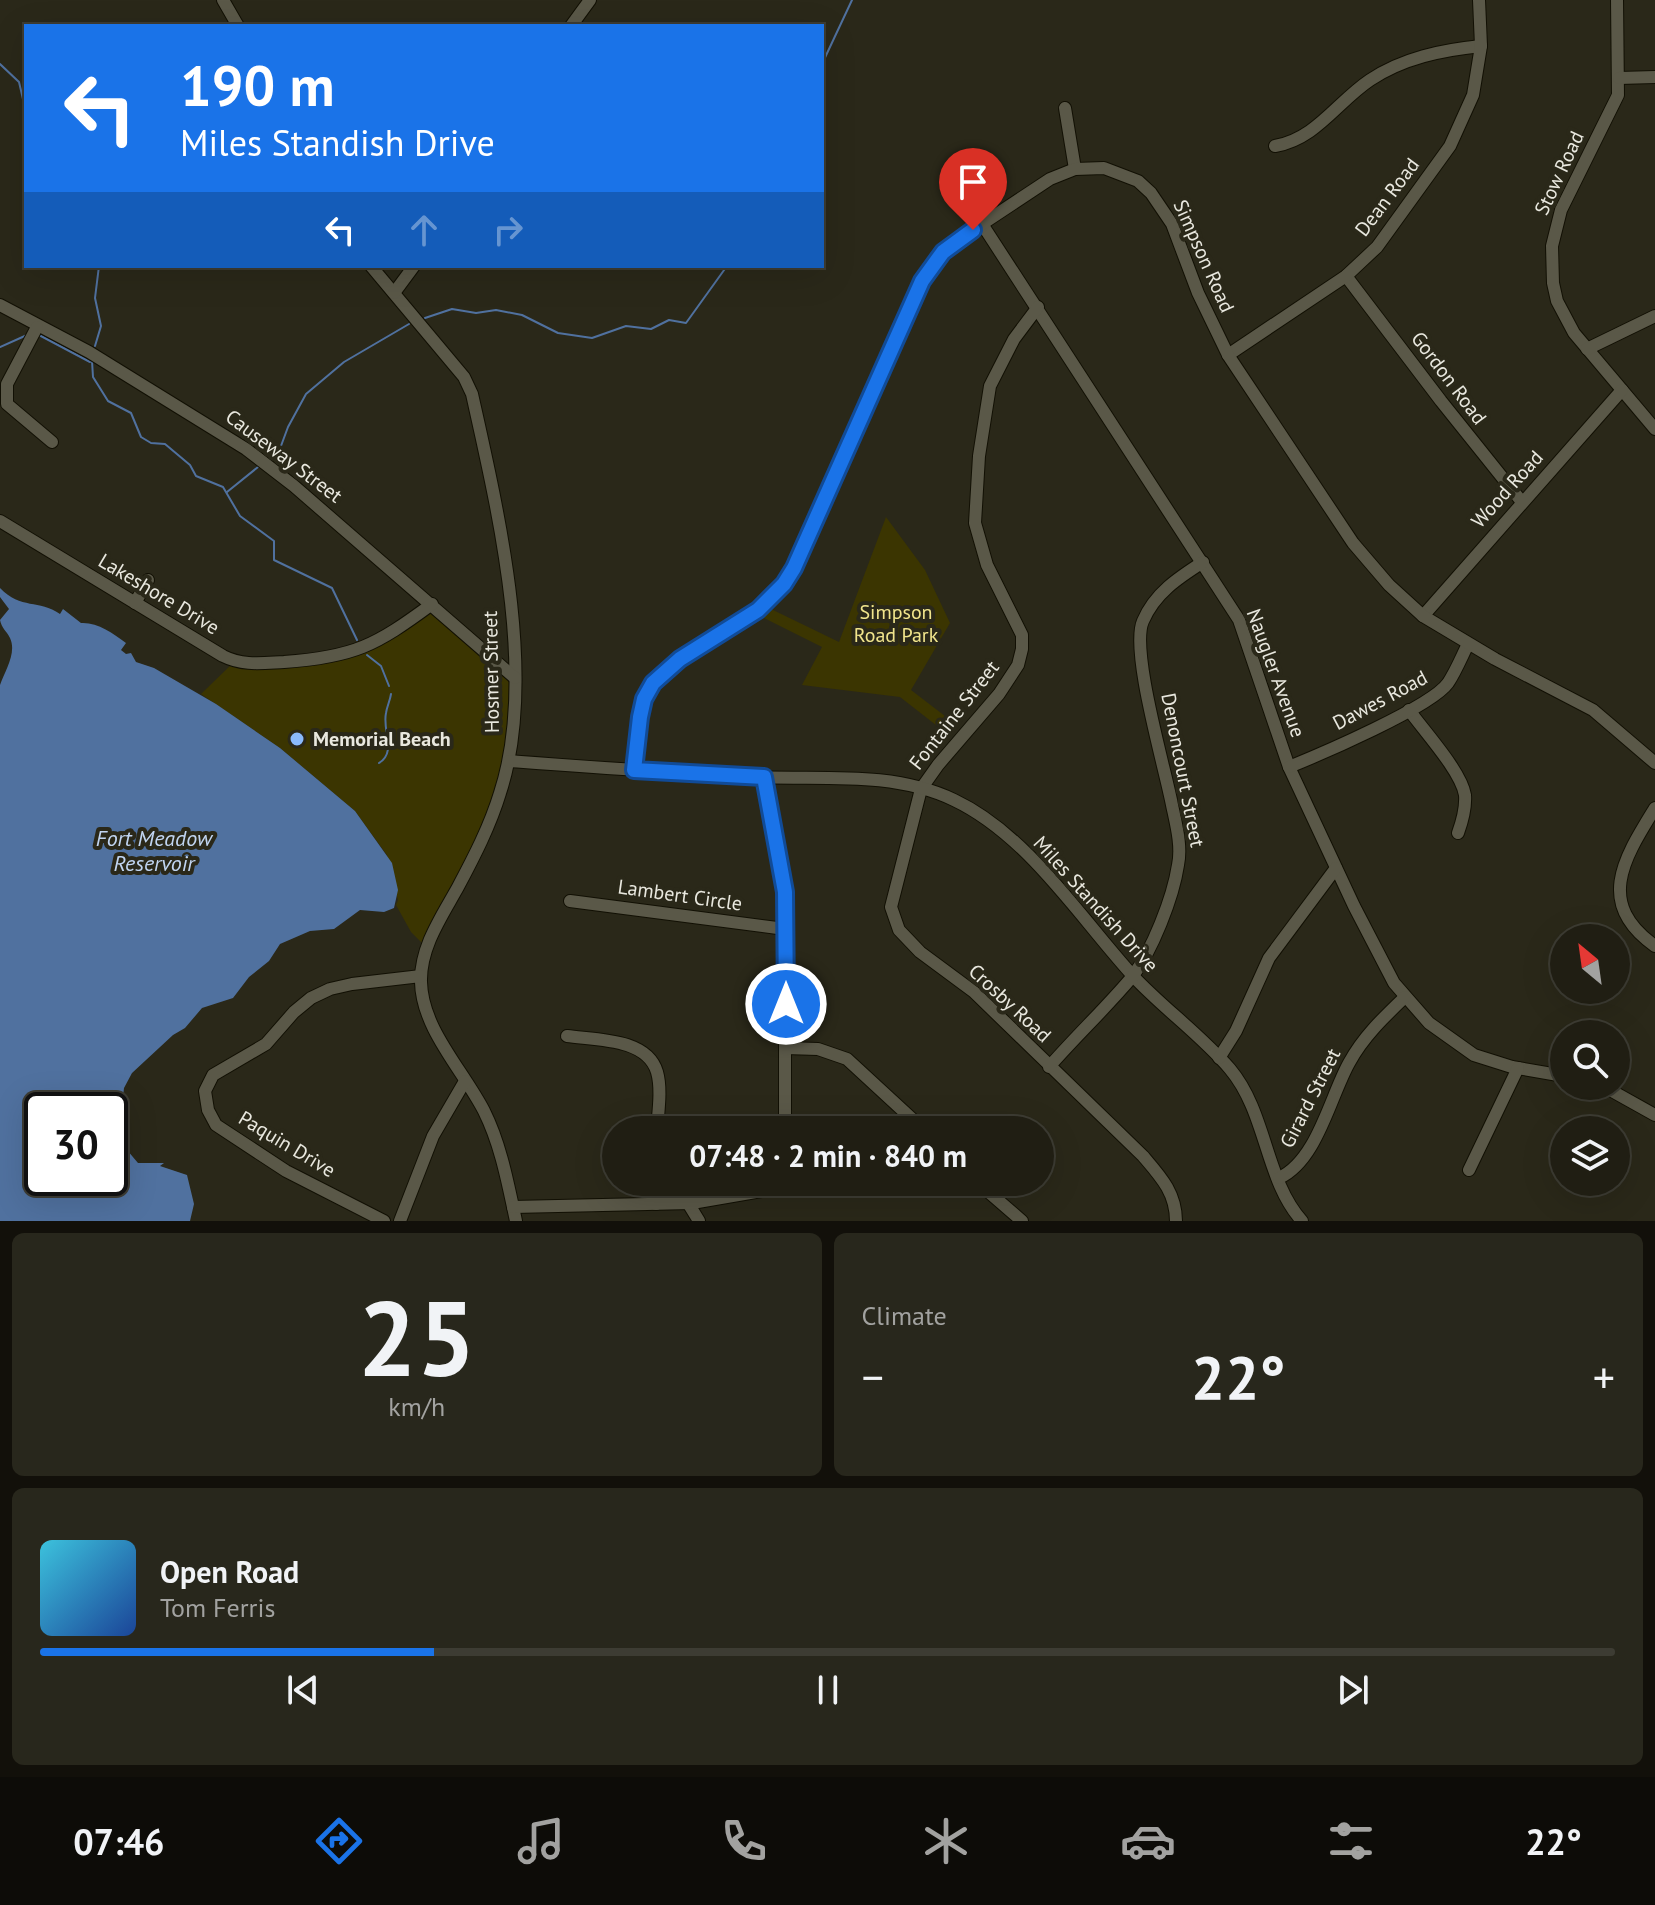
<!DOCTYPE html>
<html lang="en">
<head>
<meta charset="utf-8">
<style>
  body { margin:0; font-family:"PT Sans",sans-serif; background:#28271c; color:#f1f3f6; height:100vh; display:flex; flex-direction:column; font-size:30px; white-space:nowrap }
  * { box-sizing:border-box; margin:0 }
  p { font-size:26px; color:#a2a2a0 }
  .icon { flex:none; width:44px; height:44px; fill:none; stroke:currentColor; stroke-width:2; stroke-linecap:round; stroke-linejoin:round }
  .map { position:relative; height:1221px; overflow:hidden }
  .panel { display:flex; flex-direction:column; gap:12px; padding:12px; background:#12100a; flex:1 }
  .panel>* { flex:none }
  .banner { position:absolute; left:24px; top:24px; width:800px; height:244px; border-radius:0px; box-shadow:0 8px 32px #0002,0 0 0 2px #3d3c33; background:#1a73e8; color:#fff; overflow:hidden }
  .needle { width:52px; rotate:331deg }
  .tools { position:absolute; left:1550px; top:924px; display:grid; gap:16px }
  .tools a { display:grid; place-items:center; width:80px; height:80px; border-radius:50%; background:#201e13; box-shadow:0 8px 32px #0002,0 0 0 2px #3d3c33; font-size:40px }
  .speed { position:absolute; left:24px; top:1092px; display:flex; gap:16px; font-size:40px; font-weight:700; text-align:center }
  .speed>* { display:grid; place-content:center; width:104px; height:104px; border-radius:50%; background:#201e13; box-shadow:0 8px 32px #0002,0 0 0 2px #3d3c33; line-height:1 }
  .speed .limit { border:4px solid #111; border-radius:12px; background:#fff; color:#111 }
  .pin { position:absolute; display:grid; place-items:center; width:68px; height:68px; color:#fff; margin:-82px -34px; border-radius:50% 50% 50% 0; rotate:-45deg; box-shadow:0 0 8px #0007 }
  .pin .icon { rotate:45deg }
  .me { position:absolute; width:88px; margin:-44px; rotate:0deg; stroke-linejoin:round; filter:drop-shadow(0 0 6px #0008) }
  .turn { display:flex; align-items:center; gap:28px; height:168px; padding:0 24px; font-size:36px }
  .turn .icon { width:104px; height:104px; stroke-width:2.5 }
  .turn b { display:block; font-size:56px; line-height:68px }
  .lanes { display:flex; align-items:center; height:76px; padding:0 24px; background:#0003; justify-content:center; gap:40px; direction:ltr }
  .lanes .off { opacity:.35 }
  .big { font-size:60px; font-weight:800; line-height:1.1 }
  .panel .card { flex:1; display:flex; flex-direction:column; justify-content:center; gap:12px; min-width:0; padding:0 28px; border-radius:12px; background:#28271c }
  .panel .dial { align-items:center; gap:0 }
  .dial b { font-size:104px; line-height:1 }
  .song { display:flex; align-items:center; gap:24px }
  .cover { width:96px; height:96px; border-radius:12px; background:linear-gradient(135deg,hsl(190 70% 55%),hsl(220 70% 35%)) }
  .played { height:8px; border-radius:4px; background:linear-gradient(90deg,#1a73e8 25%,#3d3c33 25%) }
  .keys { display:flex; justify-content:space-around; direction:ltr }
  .heat { display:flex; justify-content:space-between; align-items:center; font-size:44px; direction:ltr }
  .panel .tiles { flex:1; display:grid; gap:12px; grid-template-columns:1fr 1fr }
  .card:last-child { grid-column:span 2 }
  .trip { position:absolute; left:602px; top:1116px; width:452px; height:80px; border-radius:40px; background:#201e13; box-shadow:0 8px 32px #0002,0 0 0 2px #3d3c33; font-weight:800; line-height:80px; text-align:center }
  .menu { display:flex; height:128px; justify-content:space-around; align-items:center; background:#0d0c08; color:#a2a2a0 }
  .menu .icon { width:56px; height:56px }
  .menu .selected { color:#1a73e8 }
  .menu b { font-size:36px; color:#f1f3f6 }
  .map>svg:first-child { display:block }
  .green { fill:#3b3501 }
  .water { fill:#50719f; fill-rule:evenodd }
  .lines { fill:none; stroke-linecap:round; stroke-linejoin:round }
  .stream { stroke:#50719f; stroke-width:2 }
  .minor-casing { stroke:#121004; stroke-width:14 }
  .minor { stroke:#5a5848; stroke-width:12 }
  .route-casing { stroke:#114b97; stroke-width:20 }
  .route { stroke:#1a73e8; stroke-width:14 }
  .poi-dot { fill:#8abafc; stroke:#2a2819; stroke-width:3 }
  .labels { text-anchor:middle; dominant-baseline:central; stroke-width:8; stroke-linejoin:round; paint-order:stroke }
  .street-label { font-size:20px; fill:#e9e8df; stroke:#2a2819 }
  .park-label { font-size:20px; fill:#f1e58c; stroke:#2a2819 }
  .poi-label { font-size:20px; font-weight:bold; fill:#e9e8df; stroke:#2a2819; text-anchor:start }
  .water-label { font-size:22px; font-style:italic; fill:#c1d5f1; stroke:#2a2819 }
</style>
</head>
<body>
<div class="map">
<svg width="1655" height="1221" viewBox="0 0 1655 1221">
  <rect width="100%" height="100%" fill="#2a2819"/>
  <g class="green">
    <polygon points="886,517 925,570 950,623 911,690 958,726 950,736 900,697 802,685 822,647 760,616 771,609 839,642"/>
    <polygon points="432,604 515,678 505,779 427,948 411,932 396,905 398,900 387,855 355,811 280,748 201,694 234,662 342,656"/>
  </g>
  <path class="water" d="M0 588C21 610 39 599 60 614L63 609 81 623C97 622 113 633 126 643L121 650 126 654 131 653 136 662 154 668 216 704 280 748 355 811 392 863 398 890 394 908 384 912 360 910 334 929 310 931 280 944 269 961 249 977 233 998 202 1008 185 1028 173 1035 132 1073 124 1088 122 1106 118 1107 120 1135 125 1136 127 1150 138 1163H164L160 1166 187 1175 194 1204 190 1221H0V685C5 671 17 653 10 638 6 630 2 629 0 620L9 609 0 597ZM42 1110H110V1178H42Z"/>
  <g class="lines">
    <g class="stream">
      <polyline points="0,64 19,82 26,112"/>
      <polyline points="822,64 852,0"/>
      <polyline points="425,318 452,309 476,313 496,310 522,315 558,333 592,338 626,326 651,329 669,320 686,323 727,266"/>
      <polyline points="39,335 90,362"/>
      <polyline points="95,346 101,326 95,298 99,266"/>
      <polyline points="0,347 27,335"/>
      <polyline points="92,361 93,377 108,401 131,413 141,437 151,443 165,444 190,465 196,476 223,487 240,516 274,541 274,560 332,588 357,640"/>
      <polyline points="272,457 278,454 288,427 306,394 344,362 409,324"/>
      <polyline points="227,492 258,467"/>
      <polyline points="367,655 381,666 389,686"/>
      <path d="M379 763C397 752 382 731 386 713 387 706 390 701 391 694"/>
    </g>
    <g class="minor-casing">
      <g id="minor">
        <polyline points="223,0 238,26"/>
        <polyline points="1617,0 1618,95 1561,210 1552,246 1553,283 1557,301 1574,333 1655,429"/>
        <polyline points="571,26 590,0"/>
        <polyline points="1619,78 1655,77"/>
        <polyline points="1065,108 1075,169"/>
        <path d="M1275 146C1316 139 1337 102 1370 80 1403 58 1442 50 1481 46"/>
        <polyline points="982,224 1239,620 1289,767 1354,906 1394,983 1429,1023 1474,1055 1512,1067 1564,1076"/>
        <path d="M371 266 464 377 472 394C498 511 538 677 500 793 490 826 474 857 458 887 442 916 420 947 421 982 422 1029 463 1070 484 1111 501 1145 508 1184 516 1221"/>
        <polyline points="1346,276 1441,401 1522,502"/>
        <polyline points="394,293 414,266"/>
        <polyline points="0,305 89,352 246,449 294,486 515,678"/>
        <path d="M1038 307 1014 339 990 386 979 456 975 523 987 565 1022 635V649L1018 665 999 694 938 765 921 789 891 907 899 930 920 952 974 992 1143 1156C1161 1177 1176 1193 1176 1221"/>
        <polyline points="37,327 7,384 7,404 52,442"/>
        <polyline points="1587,349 1655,316"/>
        <polyline points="1228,355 1346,276 1377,247 1450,146 1473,95 1481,46 1479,0"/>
        <path d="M0 521 223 656C243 666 262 663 284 662 354 657 375 646 432 604"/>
        <polyline points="135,603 148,580"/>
        <polyline points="1423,616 1622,390"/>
        <path d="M1409 710C1424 731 1461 771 1465 795 1466 808 1462 822 1458 833"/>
        <path d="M509 761C590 767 670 773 751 777 817 780 892 770 954 800 1028 835 1080 918 1134 977 1164 1009 1201 1035 1230 1069 1267 1113 1265 1180 1302 1221"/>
        <path d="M1289 767C1321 754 1431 707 1448 683 1456 671 1462 656 1468 644"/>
        <path d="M634 770C637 747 636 717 646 696 667 653 722 638 758 610 773 598 784 584 794 568L931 265 958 240 1050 179 1075 169 1104 168 1138 181 1151 193 1172 224 1198 293 1228 355 1353 543 1389 585 1423 616 1495 659 1593 710 1655 763"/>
        <polyline points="764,777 785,892 785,1130"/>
        <path d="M1655 808C1625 857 1594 903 1655 946"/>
        <polyline points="570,901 785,929"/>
        <path d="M567 1036C596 1040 647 1038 657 1072 662 1089 658 1113 657 1130"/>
        <polyline points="785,1048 818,1049 847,1059 924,1130"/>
        <polyline points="1219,1058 1236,1031 1269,958 1336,868"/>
        <path d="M1049 1067C1076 1036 1106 1008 1132 977 1152 951 1173 898 1178 865 1182 846 1176 824 1172 805 1165 768 1130 650 1143 621 1155 593 1178 578 1203 562"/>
        <polyline points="1603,1086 1655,1115"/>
        <polyline points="1469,1170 1518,1068"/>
        <path d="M1279 1178C1317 1161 1330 1097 1349 1063 1363 1037 1384 1017 1405 997"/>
        <polyline points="977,1182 1022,1221"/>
        <polyline points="688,1203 699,1221"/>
        <polyline points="656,1204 657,1182"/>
        <polyline points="513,1207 692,1203 785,1187 839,1182"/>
        <polyline points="384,1221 286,1171 216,1125 208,1110 205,1091 213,1075 266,1044 294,1012 311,998 330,989 352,984 421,976"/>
        <polyline points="400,1221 433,1136 465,1081"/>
      </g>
    </g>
    <use href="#minor" class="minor"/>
  </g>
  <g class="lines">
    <g class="route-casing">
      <polyline id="route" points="786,1004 785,892 764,777 634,770 640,717 644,699 653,683 680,659 758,610 784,584 794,568 922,281 943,252 973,230"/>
    </g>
    <use href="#route" class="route"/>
  </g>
  <circle class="poi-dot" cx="297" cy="739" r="8"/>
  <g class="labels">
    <g class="street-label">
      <text transform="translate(1559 173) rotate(-65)">Stow Road</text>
      <text transform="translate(1387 197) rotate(-53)">Dean Road</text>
      <text transform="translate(1204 256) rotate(66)">Simpson Road</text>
      <text transform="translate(1449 378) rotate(53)">Gordon Road</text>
      <text transform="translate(284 456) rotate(37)">Causeway Street</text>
      <text transform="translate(1507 489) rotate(-48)">Wood Road</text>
      <text transform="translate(159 594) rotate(31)">Lakeshore Drive</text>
      <text transform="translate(491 672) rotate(-91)">Hosmer Street</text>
      <text transform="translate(1276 673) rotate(70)">Naugler Avenue</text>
      <text transform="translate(1380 700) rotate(-28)">Dawes Road</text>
      <text transform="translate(954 715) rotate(-52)">Fontaine Street</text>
      <text transform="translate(1183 770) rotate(79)">Denoncourt Street</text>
      <text transform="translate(680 895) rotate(8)">Lambert Circle</text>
      <text transform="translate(1096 904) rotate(48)">Miles Standish Drive</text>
      <text transform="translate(1010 1003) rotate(43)">Crosby Road</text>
      <text transform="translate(1310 1098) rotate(-63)">Girard Street</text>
      <text transform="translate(287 1144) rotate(31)">Paquin Drive</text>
    </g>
    <g class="park-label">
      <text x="896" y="612">Simpson<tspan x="896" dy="23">Road Park</tspan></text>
    </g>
    <g class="poi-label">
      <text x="313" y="739">Memorial Beach</text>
    </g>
    <g class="water-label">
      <text x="154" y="838">Fort Meadow<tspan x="154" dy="25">Reservoir</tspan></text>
    </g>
  </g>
</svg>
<div class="tools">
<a><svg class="needle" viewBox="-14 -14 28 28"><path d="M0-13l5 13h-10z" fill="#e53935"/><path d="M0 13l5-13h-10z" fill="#a2a2a0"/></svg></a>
<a><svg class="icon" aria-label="search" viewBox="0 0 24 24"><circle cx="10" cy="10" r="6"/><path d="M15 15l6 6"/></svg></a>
<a><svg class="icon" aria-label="layers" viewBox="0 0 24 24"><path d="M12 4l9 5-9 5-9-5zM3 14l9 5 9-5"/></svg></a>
</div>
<div class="speed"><div class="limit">30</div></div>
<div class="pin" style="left:973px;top:230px;background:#d93025"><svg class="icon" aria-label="arrive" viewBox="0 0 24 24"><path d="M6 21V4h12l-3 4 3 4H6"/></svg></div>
<svg class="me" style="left:786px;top:1004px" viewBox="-20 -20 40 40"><circle r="17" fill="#1a73e8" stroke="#fff" stroke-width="3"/><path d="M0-11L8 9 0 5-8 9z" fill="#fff"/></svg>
<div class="trip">07:48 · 2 min · 840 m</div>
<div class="banner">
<div class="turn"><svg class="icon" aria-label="left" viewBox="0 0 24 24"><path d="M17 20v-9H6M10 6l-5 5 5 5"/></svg><div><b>190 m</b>Miles Standish Drive</div></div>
<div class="lanes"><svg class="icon" aria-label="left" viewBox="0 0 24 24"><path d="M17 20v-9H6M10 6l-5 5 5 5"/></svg><svg class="icon off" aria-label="ahead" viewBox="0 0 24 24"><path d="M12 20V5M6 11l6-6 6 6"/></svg><svg class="icon off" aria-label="right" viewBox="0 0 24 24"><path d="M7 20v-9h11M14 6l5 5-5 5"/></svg></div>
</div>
</div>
<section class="panel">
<div class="tiles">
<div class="card dial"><b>25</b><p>km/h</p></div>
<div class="card"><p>Climate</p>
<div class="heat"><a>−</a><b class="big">22°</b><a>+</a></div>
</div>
<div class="card">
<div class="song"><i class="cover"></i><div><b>Open Road</b><p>Tom Ferris</p></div></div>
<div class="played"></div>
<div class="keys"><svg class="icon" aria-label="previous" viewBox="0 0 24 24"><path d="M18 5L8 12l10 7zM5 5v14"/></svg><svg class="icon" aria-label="pause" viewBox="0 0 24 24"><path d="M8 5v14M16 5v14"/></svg><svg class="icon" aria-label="next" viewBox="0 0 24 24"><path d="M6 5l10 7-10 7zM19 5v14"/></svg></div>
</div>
</div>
</section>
<nav class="menu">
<b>07:46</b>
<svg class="icon selected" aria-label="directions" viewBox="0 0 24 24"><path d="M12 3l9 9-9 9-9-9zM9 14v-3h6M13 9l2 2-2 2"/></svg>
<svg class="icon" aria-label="music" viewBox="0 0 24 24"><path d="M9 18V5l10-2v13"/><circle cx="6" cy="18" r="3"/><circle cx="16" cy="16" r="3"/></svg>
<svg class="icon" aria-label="phone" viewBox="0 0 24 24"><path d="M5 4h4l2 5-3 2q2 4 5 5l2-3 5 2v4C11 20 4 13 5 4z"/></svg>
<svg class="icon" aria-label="climate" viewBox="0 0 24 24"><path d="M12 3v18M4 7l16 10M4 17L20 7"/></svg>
<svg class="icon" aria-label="car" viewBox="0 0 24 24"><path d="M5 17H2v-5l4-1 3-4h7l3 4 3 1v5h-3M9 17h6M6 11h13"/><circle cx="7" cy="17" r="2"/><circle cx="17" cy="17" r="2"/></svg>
<svg class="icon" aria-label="filters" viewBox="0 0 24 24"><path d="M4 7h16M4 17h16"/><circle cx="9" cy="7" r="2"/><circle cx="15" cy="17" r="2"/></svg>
<b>22°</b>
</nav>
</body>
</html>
